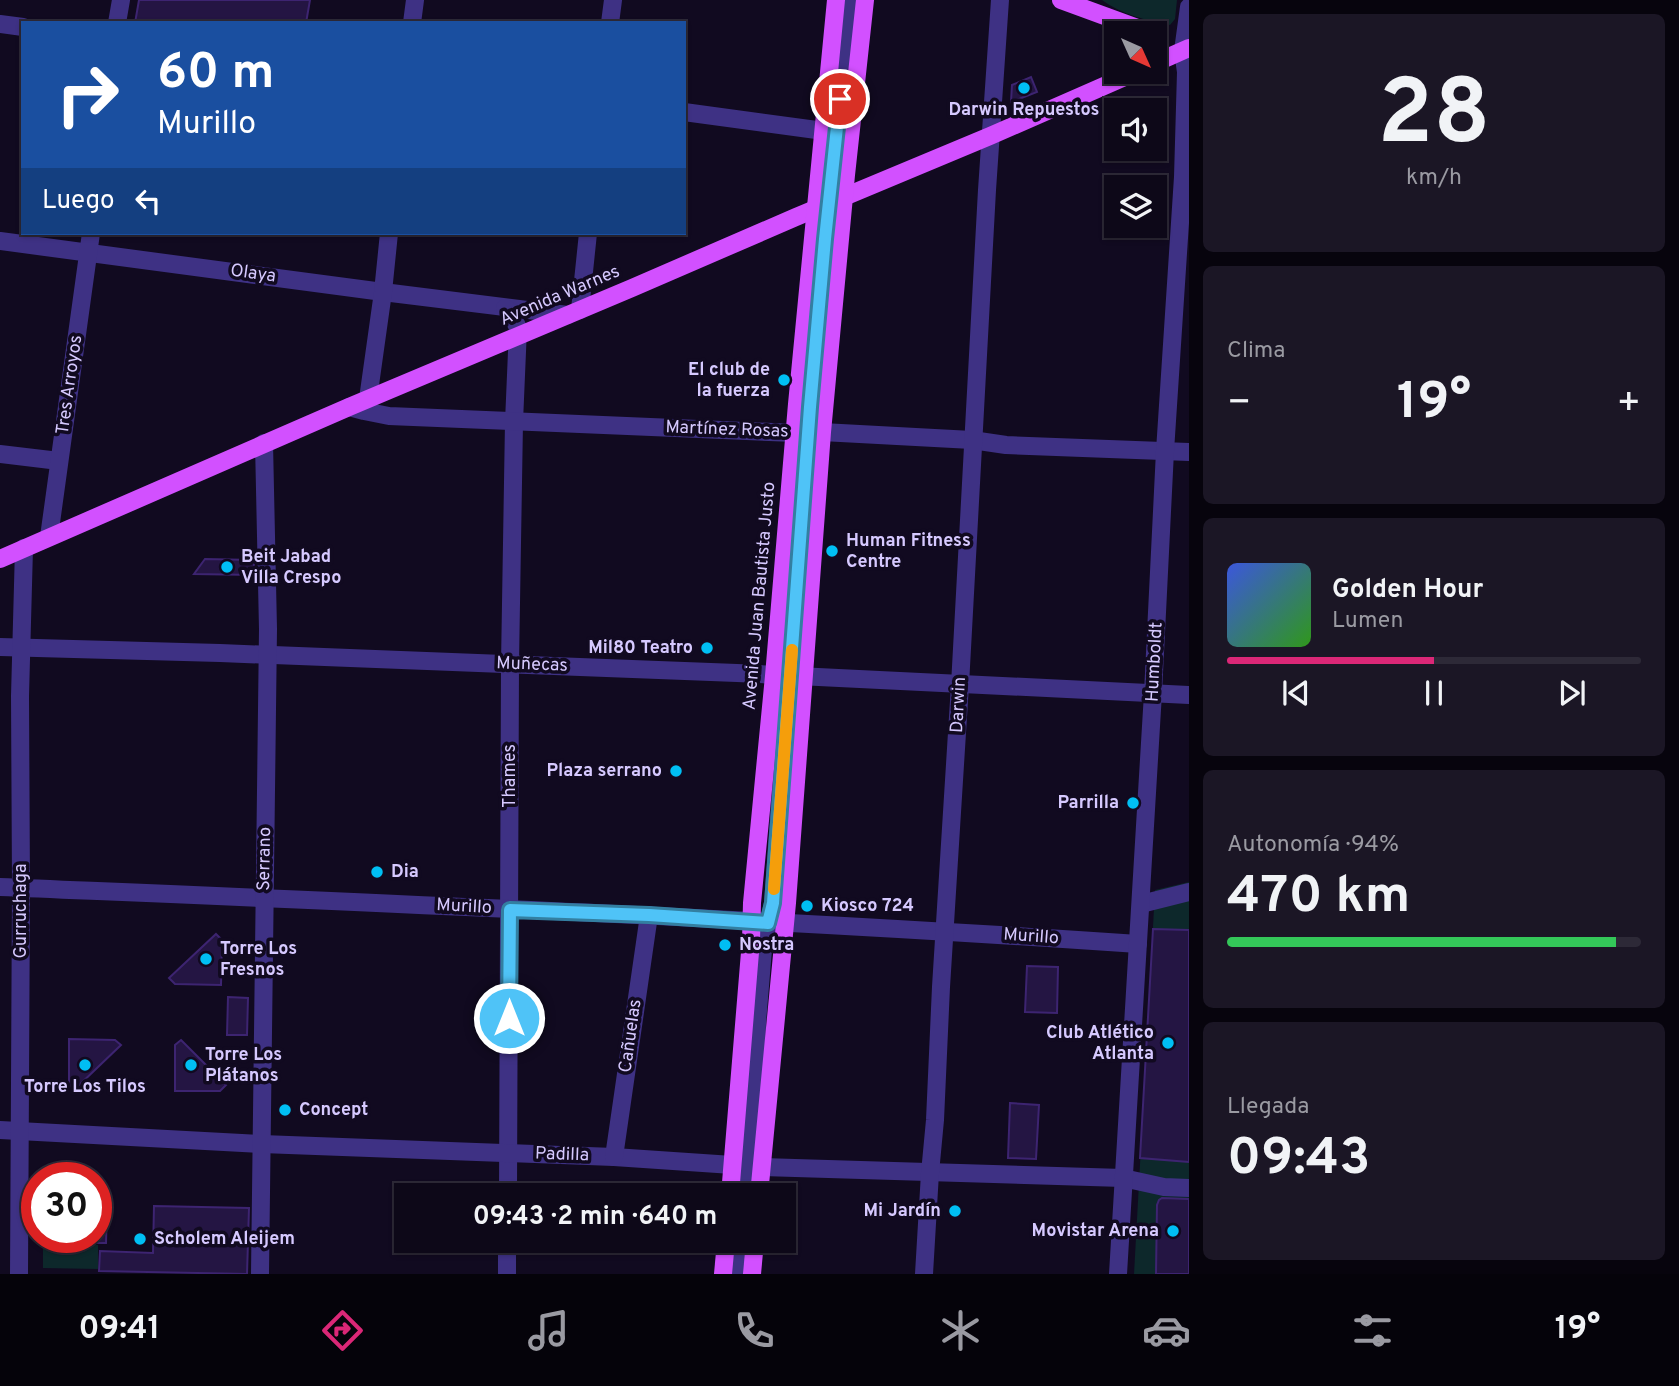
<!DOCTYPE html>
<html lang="es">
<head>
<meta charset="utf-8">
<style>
  body { margin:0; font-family:Overpass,sans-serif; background:#1b1625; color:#f1f3f6; height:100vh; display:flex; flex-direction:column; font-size:26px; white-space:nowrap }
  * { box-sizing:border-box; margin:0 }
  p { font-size:23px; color:#9a9aa2 }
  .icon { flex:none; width:38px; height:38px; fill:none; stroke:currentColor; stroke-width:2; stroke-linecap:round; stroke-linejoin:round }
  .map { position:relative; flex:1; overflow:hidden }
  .drawer { display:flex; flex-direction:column; gap:14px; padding:14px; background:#07040d; width:490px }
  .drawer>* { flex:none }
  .hud { position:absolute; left:21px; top:21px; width:665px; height:214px; border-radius:0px; box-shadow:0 2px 5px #0004,0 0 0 2px #2d2937; background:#1a4fa0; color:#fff; overflow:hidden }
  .needle { width:46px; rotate:135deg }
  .controls { position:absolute; left:1104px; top:21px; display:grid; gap:14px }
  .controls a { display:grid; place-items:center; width:63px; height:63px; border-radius:0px; background:#0d0818; box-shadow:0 2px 5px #0004,0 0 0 2px #2d2937; font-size:35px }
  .speed { position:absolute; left:21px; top:1162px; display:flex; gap:14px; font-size:35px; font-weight:700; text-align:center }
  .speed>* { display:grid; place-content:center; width:91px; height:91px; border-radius:50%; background:#0d0818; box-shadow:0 2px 5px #0004,0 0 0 2px #2d2937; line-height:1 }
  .speed .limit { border:10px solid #d22; background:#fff; color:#111 }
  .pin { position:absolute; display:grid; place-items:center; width:60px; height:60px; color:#fff; margin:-30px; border:4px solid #fff; border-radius:50%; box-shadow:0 2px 7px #0007 }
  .me { position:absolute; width:77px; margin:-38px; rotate:0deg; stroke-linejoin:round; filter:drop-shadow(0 0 5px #0008) }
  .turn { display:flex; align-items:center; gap:24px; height:147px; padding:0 21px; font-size:32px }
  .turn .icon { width:91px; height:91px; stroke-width:2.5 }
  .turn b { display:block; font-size:49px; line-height:60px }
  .then { display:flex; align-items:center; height:66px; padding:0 21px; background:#0003; gap:14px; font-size:26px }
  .big { font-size:52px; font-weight:700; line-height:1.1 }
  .drawer .card { flex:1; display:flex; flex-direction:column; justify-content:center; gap:10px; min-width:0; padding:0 24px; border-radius:10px; background:#1b1625 }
  .drawer .dial { align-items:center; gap:0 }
  .dial b { font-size:91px; line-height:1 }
  .song { display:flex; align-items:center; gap:21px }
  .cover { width:84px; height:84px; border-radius:10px; background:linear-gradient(135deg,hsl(230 70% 55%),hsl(110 70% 35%)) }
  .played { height:7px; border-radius:4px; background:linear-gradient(90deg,#db2777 50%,#2d2937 50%) }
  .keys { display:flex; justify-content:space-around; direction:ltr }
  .heat { display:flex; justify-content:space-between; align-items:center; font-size:38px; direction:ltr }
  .charge { height:10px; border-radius:5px; background:linear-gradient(90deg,#34c759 94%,#2d2937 0) }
  .trip { position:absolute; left:394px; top:1183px; width:402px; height:70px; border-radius:0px; background:#0d0818; box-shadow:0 2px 5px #0004,0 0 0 2px #2d2937; font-weight:700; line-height:70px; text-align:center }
  .tab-bar { display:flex; height:112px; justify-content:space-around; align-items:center; background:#05030a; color:#9a9aa2 }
  .tab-bar .icon { width:49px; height:49px }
  .tab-bar .current { color:#db2777 }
  .tab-bar b { font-size:32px; color:#f1f3f6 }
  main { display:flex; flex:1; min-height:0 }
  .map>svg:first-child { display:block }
  .green { fill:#0d282b }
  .building { fill:#241543; stroke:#3d2471; stroke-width:2 }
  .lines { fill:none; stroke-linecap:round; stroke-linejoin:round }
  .minor { stroke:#3e3184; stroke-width:18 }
  .major { stroke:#d250ff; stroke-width:18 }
  .route-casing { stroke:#337fa1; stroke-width:18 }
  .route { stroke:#4fc3f7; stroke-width:12 }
  .slow { stroke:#f59e0b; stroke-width:12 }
  .poi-dot { fill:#00bff4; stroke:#110a20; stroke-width:2.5 }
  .labels { text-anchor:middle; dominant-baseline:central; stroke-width:7; stroke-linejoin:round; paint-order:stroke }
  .poi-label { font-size:18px; font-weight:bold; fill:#d6c9ff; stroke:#110a20; text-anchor:start }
  .street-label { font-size:18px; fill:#d6c9ff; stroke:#110a20 }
</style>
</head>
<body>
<main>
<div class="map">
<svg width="1189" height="1274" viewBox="0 0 1189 1274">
  <rect width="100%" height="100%" fill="#110a20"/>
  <g class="green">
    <path d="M1102 0H1177L1175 19 1170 25C1147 21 1121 14 1102 0Z"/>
    <polygon points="1189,882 1189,1274 1134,1274 1155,890"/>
    <polygon points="43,1244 98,1245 98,1269 43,1268"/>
  </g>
  <g class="building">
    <polygon points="139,0 310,0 306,23 135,23"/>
    <polygon points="1031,77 1037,92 1011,102 1012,85"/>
    <polygon points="205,559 254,560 254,575 194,574"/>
    <polygon points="1153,929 1189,930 1189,1162 1140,1158"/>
    <polygon points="216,934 222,940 221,985 175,984 169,978"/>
    <polygon points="1027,966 1058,967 1057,1013 1025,1012"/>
    <polygon points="228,997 248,998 247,1035 227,1035"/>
    <polygon points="69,1039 115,1040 121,1045 74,1090 69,1084"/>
    <polygon points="181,1040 226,1085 220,1091 175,1091 175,1045"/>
    <polygon points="1010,1103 1039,1105 1036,1159 1008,1158"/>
    <polygon points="1162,1198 1189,1199 1189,1274 1156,1274 1157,1205 1159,1200"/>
    <polygon points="96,1205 107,1205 106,1243 96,1243"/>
    <polygon points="154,1206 249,1208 247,1274 99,1271 100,1251 153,1253"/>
  </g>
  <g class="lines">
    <g class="minor">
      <polyline points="117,23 121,0"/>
      <polyline points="412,23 415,0"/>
      <polyline points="610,23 613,0"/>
      <polyline points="0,24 23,27"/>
      <polyline points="684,112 824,131"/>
      <polyline points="0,241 383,292 568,315"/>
      <polyline points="505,308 511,313 518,328 514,422 510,664 508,1195"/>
      <polyline points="580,310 588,233"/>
      <polyline points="368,399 383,292 389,233"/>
      <polyline points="349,407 364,411 389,416 795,433 822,432 972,440 1006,445 1189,452"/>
      <polyline points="0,454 59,461"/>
      <polyline points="49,537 91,233"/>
      <polyline points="0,647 220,653 737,673 1189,695"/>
      <path d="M0 887C380 903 759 918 1138 944"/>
      <polyline points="1141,904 1189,892"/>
      <polyline points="0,1130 262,1144 614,1157 762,1167 1123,1178 1164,1187 1189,1188"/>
      <polyline points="614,1157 649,915"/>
      <polyline points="744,1195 756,1066 757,1023 763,949 773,903 789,676 825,239 850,0"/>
      <polyline points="19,1274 21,888 20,696 24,548"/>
      <polyline points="260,1274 268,629 264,443"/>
      <polyline points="507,1274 507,1241"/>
      <polyline points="737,1274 740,1241"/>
      <polyline points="924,1274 930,1173 935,1120 941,987 960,685 987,190 1000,0"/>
      <polyline points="1118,1274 1153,693 1165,451 1183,177 1186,72 1183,51 1189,7"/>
    </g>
    <g class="major">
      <polyline points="1061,0 1151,33"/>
      <polyline points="1155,63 1189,48"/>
      <polyline points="0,559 349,407 632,288 796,217 990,136 1136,72"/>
      <polyline points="730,1195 751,940 752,903 774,676 797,404 836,0"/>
      <polyline points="759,1195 787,903 822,432 846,175 865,0"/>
      <polyline points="723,1274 726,1241"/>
      <polyline points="752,1274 755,1241"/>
    </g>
  </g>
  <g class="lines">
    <g class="route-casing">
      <polyline id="route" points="509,1018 510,910 649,915 768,923 773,903 810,407 825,239 840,99"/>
    </g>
    <use href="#route" class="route"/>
    <polyline class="slow" points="774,889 792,650"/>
  </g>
  <g class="poi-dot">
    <circle cx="1024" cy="88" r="7"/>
    <circle cx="784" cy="380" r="7"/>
    <circle cx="832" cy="551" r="7"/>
    <circle cx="227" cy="567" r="7"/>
    <circle cx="707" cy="648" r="7"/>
    <circle cx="676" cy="771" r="7"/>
    <circle cx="1133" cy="803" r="7"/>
    <circle cx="377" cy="872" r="7"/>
    <circle cx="807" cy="906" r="7"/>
    <circle cx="725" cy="945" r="7"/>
    <circle cx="206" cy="959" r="7"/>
    <circle cx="1168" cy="1043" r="7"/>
    <circle cx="85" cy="1065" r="7"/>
    <circle cx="191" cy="1065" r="7"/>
    <circle cx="285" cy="1110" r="7"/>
    <circle cx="955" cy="1211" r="7"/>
    <circle cx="1173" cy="1231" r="7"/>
    <circle cx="140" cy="1239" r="7"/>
  </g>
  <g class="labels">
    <g class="poi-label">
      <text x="1024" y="110" text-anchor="middle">Darwin Repuestos</text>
      <text x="770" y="370" text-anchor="end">El club de<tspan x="770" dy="21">la fuerza</tspan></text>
      <text x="846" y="541">Human Fitness<tspan x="846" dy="21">Centre</tspan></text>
      <text x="241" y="557">Beit Jabad<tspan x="241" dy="21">Villa Crespo</tspan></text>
      <text x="693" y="648" text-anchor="end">Mil80 Teatro</text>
      <text x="662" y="771" text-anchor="end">Plaza serrano</text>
      <text x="1119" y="803" text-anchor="end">Parrilla</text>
      <text x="391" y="872">Dia</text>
      <text x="821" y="906">Kiosco 724</text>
      <text x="739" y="945">Nostra</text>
      <text x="220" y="949">Torre Los<tspan x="220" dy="21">Fresnos</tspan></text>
      <text x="1154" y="1033" text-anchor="end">Club Atlético<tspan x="1154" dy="21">Atlanta</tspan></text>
      <text x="205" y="1055">Torre Los<tspan x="205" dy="21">Plátanos</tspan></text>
      <text x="85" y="1087" text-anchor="middle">Torre Los Tilos</text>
      <text x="299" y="1110">Concept</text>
      <text x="941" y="1211" text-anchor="end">Mi Jardín</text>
      <text x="1159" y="1231" text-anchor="end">Movistar Arena</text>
      <text x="154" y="1239">Scholem Aleijem</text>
    </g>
    <g class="street-label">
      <text transform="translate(253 274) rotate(8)">Olaya</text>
      <text transform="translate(560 296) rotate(-23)">Avenida Warnes</text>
      <text transform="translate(70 385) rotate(-82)">Tres Arroyos</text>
      <text transform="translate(727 430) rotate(2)">Martínez Rosas</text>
      <text transform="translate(760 596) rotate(-85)">Avenida Juan Bautista Justo</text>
      <text transform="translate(1155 662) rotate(-87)">Humboldt</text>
      <text transform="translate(532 665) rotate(2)">Muñecas</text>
      <text transform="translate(959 705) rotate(-87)">Darwin</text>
      <text transform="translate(510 776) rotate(-90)">Thames</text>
      <text transform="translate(265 859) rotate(-89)">Serrano</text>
      <text transform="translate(464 907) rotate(3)">Murillo</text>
      <text transform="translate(21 911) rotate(-90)">Gurruchaga</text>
      <text transform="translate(1031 937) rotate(4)">Murillo</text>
      <text transform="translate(631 1036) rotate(-82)">Cañuelas</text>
      <text transform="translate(562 1155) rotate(2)">Padilla</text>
    </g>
  </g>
</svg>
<div class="controls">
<a><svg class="needle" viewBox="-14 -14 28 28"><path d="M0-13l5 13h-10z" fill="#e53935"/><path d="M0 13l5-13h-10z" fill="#9a9aa2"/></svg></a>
<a><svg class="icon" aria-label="sound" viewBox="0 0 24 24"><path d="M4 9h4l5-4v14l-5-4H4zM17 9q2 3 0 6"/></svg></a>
<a><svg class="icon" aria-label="layers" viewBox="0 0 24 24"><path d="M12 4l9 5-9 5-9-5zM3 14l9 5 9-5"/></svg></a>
</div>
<div class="speed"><div class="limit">30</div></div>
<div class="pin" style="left:840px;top:99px;background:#d93025"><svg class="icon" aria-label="arrive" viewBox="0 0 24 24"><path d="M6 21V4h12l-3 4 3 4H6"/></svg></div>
<svg class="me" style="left:509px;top:1018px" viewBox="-20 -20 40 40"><circle r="17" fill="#4fc3f7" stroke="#fff" stroke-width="3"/><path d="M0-11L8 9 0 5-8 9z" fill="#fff"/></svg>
<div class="trip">09:43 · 2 min · 640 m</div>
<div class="hud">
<div class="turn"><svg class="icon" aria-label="right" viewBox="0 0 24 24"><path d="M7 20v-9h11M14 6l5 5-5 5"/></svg><div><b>60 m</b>Murillo</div></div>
<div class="then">Luego<svg class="icon" aria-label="left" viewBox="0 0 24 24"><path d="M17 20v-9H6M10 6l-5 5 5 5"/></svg></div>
</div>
</div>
<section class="drawer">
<div class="card dial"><b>28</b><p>km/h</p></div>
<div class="card"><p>Clima</p>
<div class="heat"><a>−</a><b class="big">19°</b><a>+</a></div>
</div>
<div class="card">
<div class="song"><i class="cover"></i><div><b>Golden Hour</b><p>Lumen</p></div></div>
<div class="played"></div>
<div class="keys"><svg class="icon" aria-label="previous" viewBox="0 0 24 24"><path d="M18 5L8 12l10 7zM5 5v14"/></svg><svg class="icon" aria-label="pause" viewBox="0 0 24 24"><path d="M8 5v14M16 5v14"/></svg><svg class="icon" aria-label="next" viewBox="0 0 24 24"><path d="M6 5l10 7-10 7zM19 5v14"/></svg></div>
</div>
<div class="card"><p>Autonomía · 94%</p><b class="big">470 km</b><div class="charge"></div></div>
<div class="card"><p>Llegada</p><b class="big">09:43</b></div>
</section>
</main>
<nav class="tab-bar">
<b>09:41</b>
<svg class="icon current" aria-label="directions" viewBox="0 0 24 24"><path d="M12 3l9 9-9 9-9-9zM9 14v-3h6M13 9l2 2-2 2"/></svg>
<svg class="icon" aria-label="music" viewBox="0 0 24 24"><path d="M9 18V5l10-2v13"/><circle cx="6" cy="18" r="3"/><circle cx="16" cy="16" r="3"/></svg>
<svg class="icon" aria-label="phone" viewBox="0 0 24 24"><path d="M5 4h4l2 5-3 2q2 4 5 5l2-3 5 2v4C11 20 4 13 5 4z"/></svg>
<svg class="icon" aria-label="climate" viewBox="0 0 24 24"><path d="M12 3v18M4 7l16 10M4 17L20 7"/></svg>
<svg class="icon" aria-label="car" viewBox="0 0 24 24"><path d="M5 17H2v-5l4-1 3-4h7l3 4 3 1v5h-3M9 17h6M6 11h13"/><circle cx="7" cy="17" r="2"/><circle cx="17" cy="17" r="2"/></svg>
<svg class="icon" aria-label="filters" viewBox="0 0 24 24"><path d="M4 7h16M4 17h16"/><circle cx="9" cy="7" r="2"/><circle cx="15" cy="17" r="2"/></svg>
<b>19°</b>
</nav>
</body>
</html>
